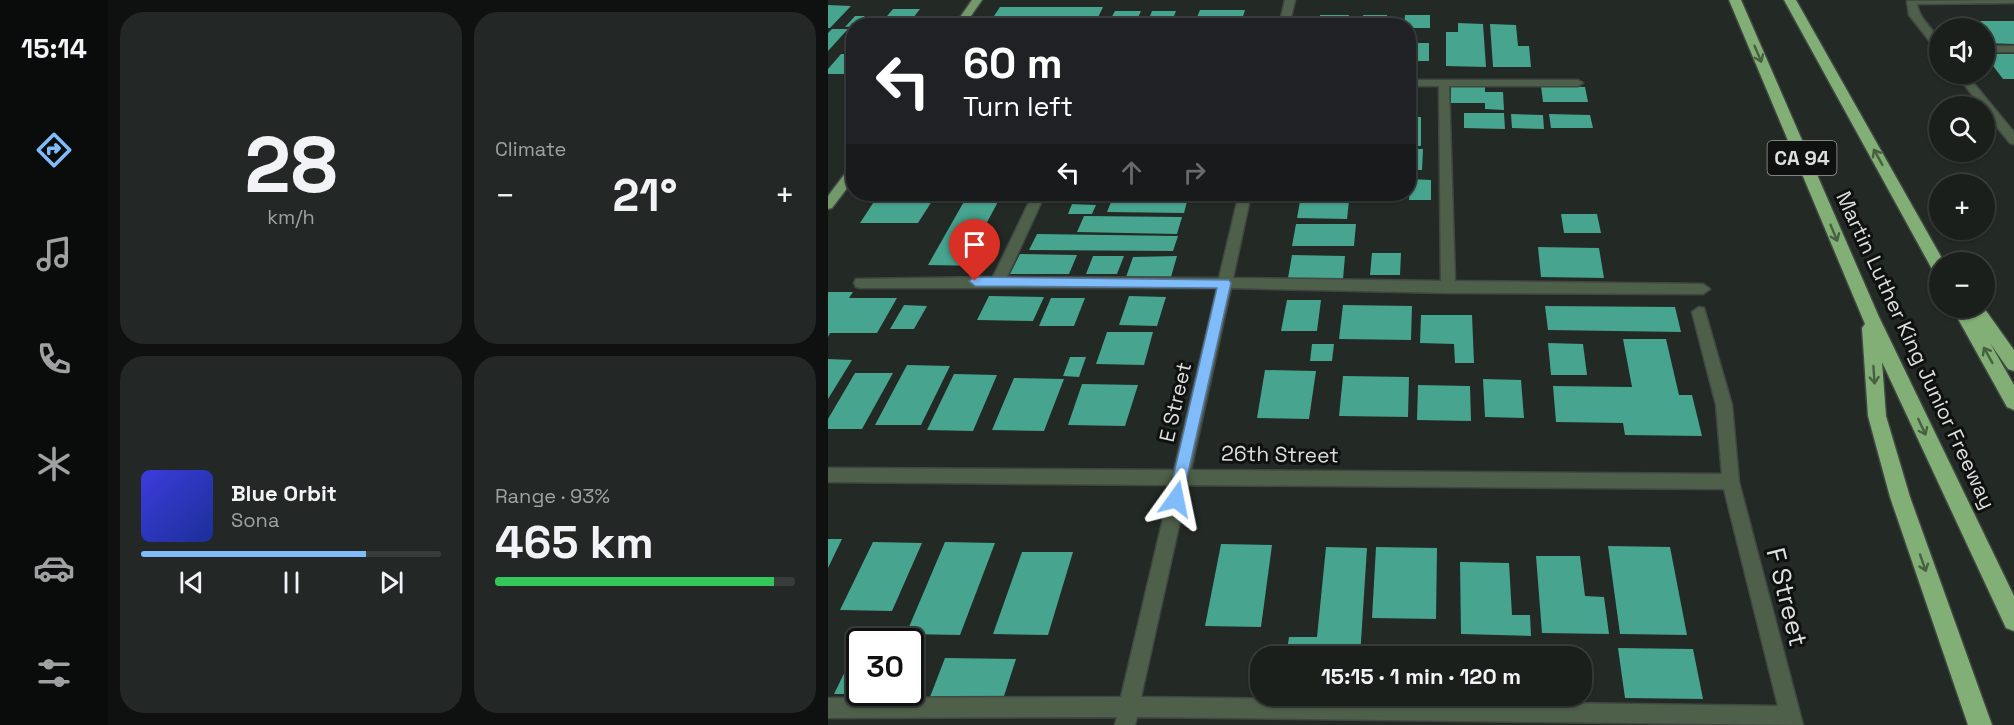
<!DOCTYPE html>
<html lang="en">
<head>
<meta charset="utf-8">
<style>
  body { margin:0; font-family:"Space Grotesk",sans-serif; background:#232725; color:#f1f3f6; height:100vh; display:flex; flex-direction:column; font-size:22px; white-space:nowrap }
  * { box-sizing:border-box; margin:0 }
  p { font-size:20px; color:#9fa2a3 }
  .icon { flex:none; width:33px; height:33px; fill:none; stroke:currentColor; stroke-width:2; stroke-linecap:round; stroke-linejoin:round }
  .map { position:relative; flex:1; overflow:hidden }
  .drawer { display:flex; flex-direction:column; gap:12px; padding:12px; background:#0e110f; width:720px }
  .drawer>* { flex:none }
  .hud { position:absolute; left:18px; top:18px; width:570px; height:183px; border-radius:24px; box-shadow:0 2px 4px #0004,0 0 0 2px #383d3b; background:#202124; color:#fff; overflow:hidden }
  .tools { position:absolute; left:1101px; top:18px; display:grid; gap:12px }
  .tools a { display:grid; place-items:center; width:66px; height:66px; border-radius:50%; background:#1a1f1c; box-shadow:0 2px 4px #0004,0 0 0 2px #383d3b; font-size:30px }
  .speed { position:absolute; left:18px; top:628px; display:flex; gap:12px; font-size:30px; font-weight:700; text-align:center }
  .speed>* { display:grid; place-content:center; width:78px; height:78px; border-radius:50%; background:#1a1f1c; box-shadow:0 2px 4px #0004,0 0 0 2px #383d3b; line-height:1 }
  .speed .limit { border:3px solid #111; border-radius:9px; background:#fff; color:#111 }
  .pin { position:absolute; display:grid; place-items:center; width:51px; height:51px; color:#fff; margin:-62px -26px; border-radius:50% 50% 50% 0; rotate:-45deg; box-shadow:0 0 6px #0007 }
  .pin .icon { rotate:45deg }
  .me { position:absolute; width:66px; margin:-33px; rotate:12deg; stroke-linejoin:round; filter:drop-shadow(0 0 4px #0008) }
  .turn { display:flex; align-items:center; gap:21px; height:126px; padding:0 18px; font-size:27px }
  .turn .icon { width:78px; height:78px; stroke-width:2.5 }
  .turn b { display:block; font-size:42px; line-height:51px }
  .lanes { display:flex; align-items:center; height:57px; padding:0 18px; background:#0003; justify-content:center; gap:30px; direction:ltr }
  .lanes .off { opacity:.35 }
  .big { font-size:45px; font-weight:600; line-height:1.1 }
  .drawer .widget { flex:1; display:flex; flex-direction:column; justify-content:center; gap:9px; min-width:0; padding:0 21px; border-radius:24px; background:#232725 }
  .drawer .dial { align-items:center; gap:0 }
  .dial b { font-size:78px; line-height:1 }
  .song { display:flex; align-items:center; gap:18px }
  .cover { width:72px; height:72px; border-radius:9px; background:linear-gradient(135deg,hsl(240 70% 55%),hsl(230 70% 35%)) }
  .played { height:6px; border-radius:3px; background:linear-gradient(90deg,#81bcfa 75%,#383d3b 75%) }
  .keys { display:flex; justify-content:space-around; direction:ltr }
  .heat { display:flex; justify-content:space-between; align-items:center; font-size:33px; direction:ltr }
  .charge { height:9px; border-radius:4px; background:linear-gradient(90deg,#34c759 93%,#383d3b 0) }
  .drawer .tiles { flex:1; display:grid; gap:12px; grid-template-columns:repeat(2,1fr) }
  .trip { position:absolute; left:422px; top:646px; width:342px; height:60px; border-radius:24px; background:#1a1f1c; box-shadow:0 2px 4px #0004,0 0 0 2px #383d3b; font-weight:600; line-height:60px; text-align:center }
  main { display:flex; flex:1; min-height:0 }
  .tab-bar { display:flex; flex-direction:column; width:108px; justify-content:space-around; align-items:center; background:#0a0c0b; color:#9fa2a3 }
  .tab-bar .icon { width:42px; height:42px }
  .tab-bar .on { color:#81bcfa }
  .tab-bar b { font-size:27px; color:#f1f3f6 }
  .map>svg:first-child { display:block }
  .building { fill:#46a48f }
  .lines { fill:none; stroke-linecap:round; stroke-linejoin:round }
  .minor-casing { stroke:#404642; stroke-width:3 }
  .major-casing { stroke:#404642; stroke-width:3 }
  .highway-casing { stroke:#404642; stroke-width:3 }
  .minor { fill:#4e6049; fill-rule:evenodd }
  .major { fill:#739869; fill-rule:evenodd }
  .highway { fill:#82af75; fill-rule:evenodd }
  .oneway { stroke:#486042 }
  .route { fill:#81bcfa; stroke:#547aa2; stroke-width:1.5 }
  .labels { text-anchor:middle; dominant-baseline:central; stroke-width:6; stroke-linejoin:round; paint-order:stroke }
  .shield { fill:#0e110f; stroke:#9ea19f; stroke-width:1.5 }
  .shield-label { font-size:20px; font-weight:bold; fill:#dbdfdd }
  .street-label { font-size:21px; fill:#dbdfdd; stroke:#0e110f }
  .near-street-label { font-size:26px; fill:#dbdfdd; stroke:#0e110f }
</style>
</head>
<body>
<main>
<nav class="tab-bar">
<b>15:14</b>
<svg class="icon on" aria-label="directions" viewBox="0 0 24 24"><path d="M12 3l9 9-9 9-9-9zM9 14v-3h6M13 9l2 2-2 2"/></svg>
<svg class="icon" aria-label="music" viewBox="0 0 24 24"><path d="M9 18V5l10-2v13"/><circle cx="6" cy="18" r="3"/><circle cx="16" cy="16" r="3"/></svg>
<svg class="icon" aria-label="phone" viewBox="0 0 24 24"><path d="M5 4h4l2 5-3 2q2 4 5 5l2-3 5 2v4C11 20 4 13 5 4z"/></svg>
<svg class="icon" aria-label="climate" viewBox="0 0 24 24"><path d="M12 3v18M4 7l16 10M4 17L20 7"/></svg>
<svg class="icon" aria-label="car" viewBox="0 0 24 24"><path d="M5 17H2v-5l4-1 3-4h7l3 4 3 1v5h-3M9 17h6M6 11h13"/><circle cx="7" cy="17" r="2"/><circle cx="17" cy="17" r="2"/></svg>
<svg class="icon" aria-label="filters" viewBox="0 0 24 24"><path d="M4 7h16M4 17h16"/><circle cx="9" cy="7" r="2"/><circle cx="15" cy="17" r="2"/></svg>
</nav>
<section class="drawer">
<div class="tiles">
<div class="widget dial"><b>28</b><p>km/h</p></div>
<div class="widget"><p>Climate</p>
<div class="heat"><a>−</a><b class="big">21°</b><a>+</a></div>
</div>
<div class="widget">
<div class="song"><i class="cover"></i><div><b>Blue Orbit</b><p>Sona</p></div></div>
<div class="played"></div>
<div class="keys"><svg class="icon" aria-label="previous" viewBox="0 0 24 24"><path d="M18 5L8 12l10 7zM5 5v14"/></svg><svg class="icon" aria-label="pause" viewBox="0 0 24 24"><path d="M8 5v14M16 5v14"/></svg><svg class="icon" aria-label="next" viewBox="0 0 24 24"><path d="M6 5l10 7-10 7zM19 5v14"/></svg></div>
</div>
<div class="widget"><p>Range · 93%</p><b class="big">465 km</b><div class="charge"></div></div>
</div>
</section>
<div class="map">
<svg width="1186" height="725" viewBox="0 0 1186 725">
  <rect width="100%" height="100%" fill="#232925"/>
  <g class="building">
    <polygon points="0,5 23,6 2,28 0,28"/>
    <polygon points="172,7 275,7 266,26 247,26 251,18 220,18 216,25 160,25"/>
    <polygon points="65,9 92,9 79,26 41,26 44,22 54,22"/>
    <polygon points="372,10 417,10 413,23 367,22"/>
    <polygon points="287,11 313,11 308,22 281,22"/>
    <polygon points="324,11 348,11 345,19 321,19"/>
    <polygon points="492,15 521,15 520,26 490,26"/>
    <polygon points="535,15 559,15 559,25 534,24"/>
    <polygon points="577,15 602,15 602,28 580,28 580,26 576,26"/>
    <polygon points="27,16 37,16 29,26 17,27"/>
    <polygon points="1128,21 1186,21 1186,44 1156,43 1156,28 1135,28"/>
    <polygon points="630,23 655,24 658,67 618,66 618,32 630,32"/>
    <polygon points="662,24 688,25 690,46 701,46 703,67 665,67"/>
    <polygon points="4,29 20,29 0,51 0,33"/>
    <rect x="580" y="43" width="21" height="18"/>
    <polygon points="13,54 26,54 26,74 0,74 0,69"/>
    <polygon points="1156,54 1186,54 1186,79 1175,79"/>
    <polygon points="623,86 657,86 657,92 675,92 676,110 657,109 657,103 623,103"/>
    <polygon points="713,86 757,87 760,102 715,102"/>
    <polygon points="636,113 676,113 677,129 636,128"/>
    <polygon points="683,114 715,115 716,129 684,128"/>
    <polygon points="721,114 762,115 765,128 723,128"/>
    <rect x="580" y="117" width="13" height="29"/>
    <polygon points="580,149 595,149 594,170 580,170"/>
    <polygon points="582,179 603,180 603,200 581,200"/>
    <polygon points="474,194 523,194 523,197 473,197"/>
    <polygon points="49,197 106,198 90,223 32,223"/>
    <polygon points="285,197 360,198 356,213 279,212"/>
    <polygon points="138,198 172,198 148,243 169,243 158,266 100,265"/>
    <polygon points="472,201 521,201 519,219 469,218"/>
    <polygon points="244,204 268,205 264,214 240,214"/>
    <polygon points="733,214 769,214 773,233 736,233"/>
    <polygon points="256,216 354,217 349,234 249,232"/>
    <polygon points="468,224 528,224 526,246 464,246"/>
    <polygon points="209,234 350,236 345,251 201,250"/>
    <polygon points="710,247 771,248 776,278 713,277"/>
    <polygon points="544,253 573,253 572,275 542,275"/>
    <polygon points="192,254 249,255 241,274 182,274"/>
    <polygon points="464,255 517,256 515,279 460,278"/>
    <polygon points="265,256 296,256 289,274 258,274"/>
    <polygon points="349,256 343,277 298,277 305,257"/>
    <polygon points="0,292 25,292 21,298 69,298 49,333 2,333 0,337"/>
    <polygon points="161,296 216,297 205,321 149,320"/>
    <polygon points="301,296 338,297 329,326 291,325"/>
    <polygon points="223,298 257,298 246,326 211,326"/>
    <polygon points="459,300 493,300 489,331 453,331"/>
    <polygon points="76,305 99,306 86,329 62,329"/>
    <polygon points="515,305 584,306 583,340 511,339"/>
    <polygon points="717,306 847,307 853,332 720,330"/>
    <polygon points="593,315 644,315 646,363 627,363 626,344 592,343"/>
    <polygon points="279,332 325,332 316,365 268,364"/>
    <polygon points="795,339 838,339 851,395 864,395 874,436 797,435 795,423 728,422 725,386 804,387"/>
    <polygon points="720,343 755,344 759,375 723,375"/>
    <polygon points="484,344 506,344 504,361 482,361"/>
    <polygon points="242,357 258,357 251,377 235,376"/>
    <polygon points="0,359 24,360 0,399"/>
    <polygon points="79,365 122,366 93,425 47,425"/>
    <polygon points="437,370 488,371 481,419 429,418"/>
    <polygon points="27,373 65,373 34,429 0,429 0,419"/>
    <polygon points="126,374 169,375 145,431 99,430"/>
    <polygon points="515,376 581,377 580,417 511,416"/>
    <polygon points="186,378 236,379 216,431 164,430"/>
    <polygon points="655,379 693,380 696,418 657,417"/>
    <polygon points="254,384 310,385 297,426 240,425"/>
    <polygon points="590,385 642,386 643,421 589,420"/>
    <polygon points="0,539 14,539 0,568"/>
    <polygon points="45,542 94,543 64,611 12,610"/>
    <polygon points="117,542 167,543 132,635 78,634"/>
    <polygon points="393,544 444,545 433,627 377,626"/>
    <polygon points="780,546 842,547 859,635 792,634"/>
    <polygon points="498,547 539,548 532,657 458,657 461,637 489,637"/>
    <polygon points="548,547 609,548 608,619 544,618"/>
    <polygon points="194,552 245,552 220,635 165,634"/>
    <polygon points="708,556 752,556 757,596 776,597 781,634 714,633"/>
    <polygon points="632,562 681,563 684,615 702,615 703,636 633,634"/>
    <polygon points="790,648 865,649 875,699 797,698"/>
    <polygon points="26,653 32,653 32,694 6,694"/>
    <polygon points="117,658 188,659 175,699 102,697"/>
  </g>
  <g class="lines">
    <g class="minor-casing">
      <g id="minor">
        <polygon points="457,0 467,0 461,26 451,26"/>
        <path d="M1186 0V3L1089 4C1092 24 1112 30 1112 50L1108 49 1081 15 1079 1Z"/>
        <polygon points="1156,46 1186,46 1186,52 1158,52"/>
        <polygon points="1128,74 1138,74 1186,132 1186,144 1182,143 1156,111 1156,106 1153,106"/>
        <path d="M580 80H750L755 83 750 86H621L627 281 875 284 882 289 875 294 620 293 403 288 363 470 894 474 888 405 864 312 871 307 876 308 904 405 911 482 975 725 309 717 307 725H287L289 717 0 718V698L293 697 343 485 0 482V468L346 470 389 288H33L28 287 26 283 28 279 165 277 205 194H217L179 277 391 278 411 194H423L405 278 613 281 611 86H580ZM360 485 896 489 950 706 313 697Z"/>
      </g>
    </g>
    <g class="major-casing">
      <g id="major">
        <polygon points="144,0 154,0 136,26 126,26"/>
        <polygon points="26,166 26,179 4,208 0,209 0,196 22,167"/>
      </g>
    </g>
    <g class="highway-casing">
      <g id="highway">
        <polygon points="901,0 913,0 1051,317 1186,596 1186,631 1178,628 1054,362 1058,416 1082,497 1164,725 1140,725 1062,497 1040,416 1034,328 1037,324"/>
        <polygon points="956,0 968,0 1116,262 1112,262 1112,275 1106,273 1104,269"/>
        <polygon points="1124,308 1156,308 1186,350 1186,371 1180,369 1162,343 1186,385 1186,410 1179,407"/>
      </g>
    </g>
    <use href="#minor" class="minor"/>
    <use href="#major" class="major"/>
    <use href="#highway" class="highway"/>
  </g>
  <defs><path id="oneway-shaft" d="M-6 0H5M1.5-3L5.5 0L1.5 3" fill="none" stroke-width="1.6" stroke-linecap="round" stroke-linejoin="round" transform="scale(1.5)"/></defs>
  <g class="oneway">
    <use href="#oneway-shaft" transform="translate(930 54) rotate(67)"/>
    <use href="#oneway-shaft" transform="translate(1050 157) rotate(-119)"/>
    <use href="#oneway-shaft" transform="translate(1006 233) rotate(67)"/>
    <use href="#oneway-shaft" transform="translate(1160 355) rotate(-119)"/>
    <use href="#oneway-shaft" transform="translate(1046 375) rotate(86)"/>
    <use href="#oneway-shaft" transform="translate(1094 427) rotate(65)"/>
    <use href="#oneway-shaft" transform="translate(1095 563) rotate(71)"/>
  </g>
  <polygon class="route" points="147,277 401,280 403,283 353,504 348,506 343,504 340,499 389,288 147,286 141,281"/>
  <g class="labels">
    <rect class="shield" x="939.5" y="141" width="69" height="34" rx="4.5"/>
    <g class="shield-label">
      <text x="974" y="158">CA 94</text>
    </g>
    <g class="street-label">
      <text transform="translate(1088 350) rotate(65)">Martin Luther King Junior Freeway</text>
      <text transform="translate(347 402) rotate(-77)">E Street</text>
      <text transform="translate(452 454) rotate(1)">26th Street</text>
    </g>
    <g class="near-street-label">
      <text transform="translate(959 597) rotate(76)">F Street</text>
    </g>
  </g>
</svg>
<div class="tools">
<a><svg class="icon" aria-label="sound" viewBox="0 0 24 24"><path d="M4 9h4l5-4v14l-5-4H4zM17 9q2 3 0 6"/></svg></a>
<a><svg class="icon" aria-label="search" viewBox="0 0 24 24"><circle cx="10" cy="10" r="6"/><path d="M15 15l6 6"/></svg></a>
<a>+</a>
<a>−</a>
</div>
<div class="speed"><div class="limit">30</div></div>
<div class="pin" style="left:147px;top:281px;background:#d93025"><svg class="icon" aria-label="arrive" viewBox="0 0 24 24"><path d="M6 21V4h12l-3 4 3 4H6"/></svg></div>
<svg class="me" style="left:348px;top:499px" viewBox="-20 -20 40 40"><path d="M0-17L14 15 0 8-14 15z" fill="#81bcfa" stroke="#fff" stroke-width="4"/></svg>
<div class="trip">15:15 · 1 min · 120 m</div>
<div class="hud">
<div class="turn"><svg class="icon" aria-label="left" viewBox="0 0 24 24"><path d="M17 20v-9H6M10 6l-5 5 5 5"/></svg><div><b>60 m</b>Turn left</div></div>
<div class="lanes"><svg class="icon" aria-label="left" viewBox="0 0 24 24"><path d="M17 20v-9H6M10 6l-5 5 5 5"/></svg><svg class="icon off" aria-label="ahead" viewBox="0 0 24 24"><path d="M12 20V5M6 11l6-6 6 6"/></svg><svg class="icon off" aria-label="right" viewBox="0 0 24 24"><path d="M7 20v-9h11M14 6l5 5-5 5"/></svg></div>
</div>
</div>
</main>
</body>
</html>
